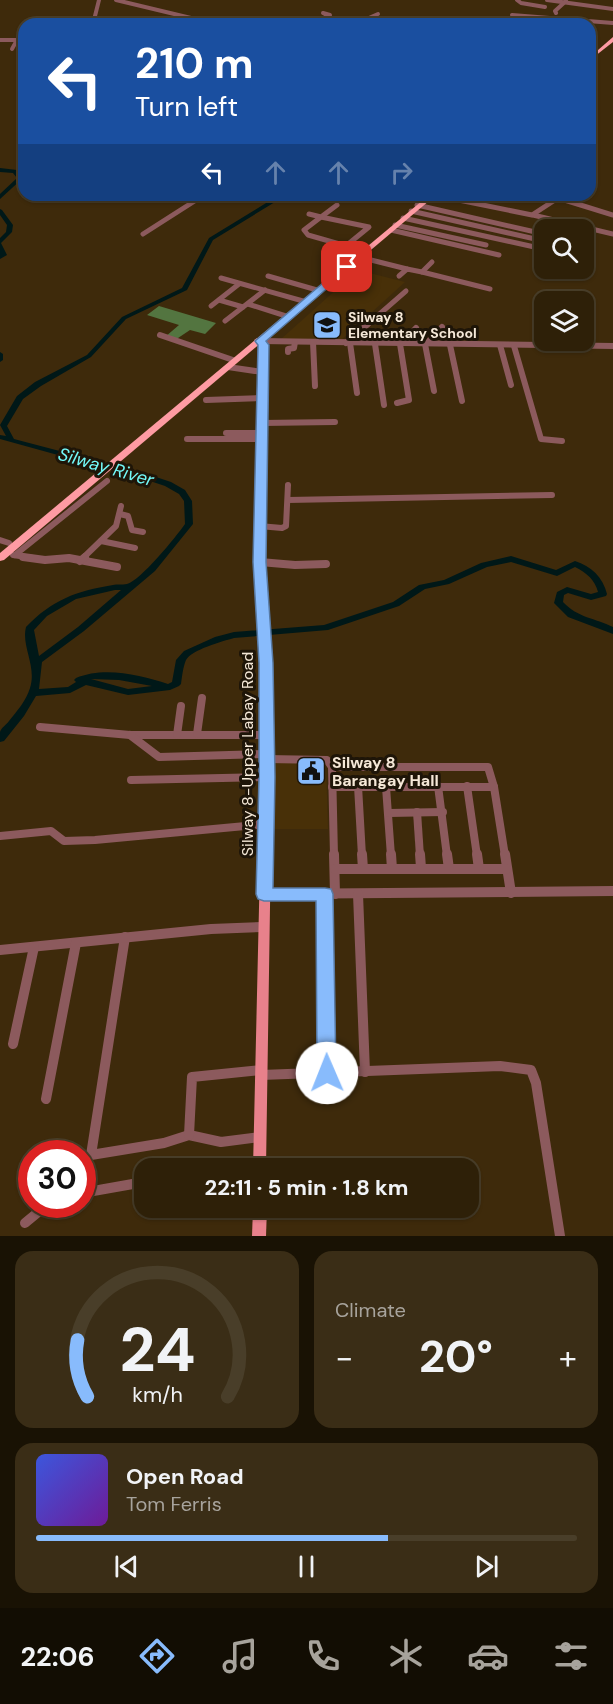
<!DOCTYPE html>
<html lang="en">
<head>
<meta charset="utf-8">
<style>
  body { margin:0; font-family:"DM Sans",sans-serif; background:#3a2d16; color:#f1f3f6; height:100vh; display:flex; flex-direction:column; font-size:22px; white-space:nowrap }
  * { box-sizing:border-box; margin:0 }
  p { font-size:20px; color:#a7a39c }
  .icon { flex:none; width:33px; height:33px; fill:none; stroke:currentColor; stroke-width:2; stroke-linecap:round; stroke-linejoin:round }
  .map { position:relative; height:1236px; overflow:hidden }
  .side { display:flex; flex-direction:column; gap:15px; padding:15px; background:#191204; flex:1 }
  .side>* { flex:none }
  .top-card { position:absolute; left:18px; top:18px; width:578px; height:183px; border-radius:18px; box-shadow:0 2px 4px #0004,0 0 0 2px #493e29; background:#1a4fa0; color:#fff; overflow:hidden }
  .buttons { position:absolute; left:534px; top:219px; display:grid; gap:12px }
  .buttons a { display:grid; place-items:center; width:60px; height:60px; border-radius:12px; background:#2e2008; box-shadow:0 2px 4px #0004,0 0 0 2px #493e29; font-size:30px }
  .speed { position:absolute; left:18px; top:1140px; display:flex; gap:12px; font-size:30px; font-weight:700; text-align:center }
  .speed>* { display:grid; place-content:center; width:78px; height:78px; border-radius:50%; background:#2e2008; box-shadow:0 2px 4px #0004,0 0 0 2px #493e29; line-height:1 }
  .speed .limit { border:9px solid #d22; background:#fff; color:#111 }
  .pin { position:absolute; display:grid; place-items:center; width:51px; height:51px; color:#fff; margin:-26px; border-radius:12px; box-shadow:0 3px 9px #0006 }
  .me { position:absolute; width:66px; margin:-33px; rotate:359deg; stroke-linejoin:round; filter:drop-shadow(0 0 4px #0008) }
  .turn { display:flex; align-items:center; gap:21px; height:126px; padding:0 18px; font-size:27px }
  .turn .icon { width:78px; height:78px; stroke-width:2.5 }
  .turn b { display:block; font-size:42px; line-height:51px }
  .lanes { display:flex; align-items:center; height:57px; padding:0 18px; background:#0003; justify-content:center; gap:30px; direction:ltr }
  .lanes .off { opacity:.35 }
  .big { font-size:45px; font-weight:700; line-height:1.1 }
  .side .card { flex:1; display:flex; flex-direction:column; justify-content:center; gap:9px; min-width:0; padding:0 21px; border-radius:18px; background:#3a2d16 }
  .side .dial { align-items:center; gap:0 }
  .dial svg { height:156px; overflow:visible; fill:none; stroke:#493e29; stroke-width:7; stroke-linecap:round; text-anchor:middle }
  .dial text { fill:#f1f3f6; stroke:none }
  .song { display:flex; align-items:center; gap:18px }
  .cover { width:72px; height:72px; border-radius:9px; background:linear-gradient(135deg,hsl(230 70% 55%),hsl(280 70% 35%)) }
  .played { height:6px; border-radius:3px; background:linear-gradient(90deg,#88bbfc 65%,#493e29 65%) }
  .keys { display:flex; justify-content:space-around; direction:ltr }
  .heat { display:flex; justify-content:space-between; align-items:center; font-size:33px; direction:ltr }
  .side .tiles { flex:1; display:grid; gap:15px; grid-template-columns:1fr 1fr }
  .card:last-child { grid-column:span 2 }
  .trip { position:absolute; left:134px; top:1158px; width:345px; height:60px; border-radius:18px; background:#2e2008; box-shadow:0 2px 4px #0004,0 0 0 2px #493e29; font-weight:700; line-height:60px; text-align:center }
  .menu { display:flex; height:96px; justify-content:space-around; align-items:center; background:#120d03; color:#a7a39c }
  .menu .icon { width:42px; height:42px }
  .menu .current { color:#88bbfc }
  .menu b { font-size:27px; color:#f1f3f6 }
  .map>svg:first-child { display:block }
  .built { fill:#483008 }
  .forest { fill:#537540 }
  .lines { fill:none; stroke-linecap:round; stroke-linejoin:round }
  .river { fill:#001818; fill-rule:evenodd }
  .minor-far4 { stroke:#8c5a5d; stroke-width:4 }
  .minor-far3 { stroke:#8c5a5d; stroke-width:5 }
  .minor-far2 { stroke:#8c5a5d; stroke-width:6 }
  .minor-far1 { stroke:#8c5a5d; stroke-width:8 }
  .minor { stroke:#8c5a5d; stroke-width:10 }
  .major { fill:#e8818b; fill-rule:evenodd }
  .highway { fill:#fe9ba3; fill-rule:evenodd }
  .route { fill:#88bbfc; stroke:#587aa4; stroke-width:1.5 }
  .labels { text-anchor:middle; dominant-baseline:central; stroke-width:6; stroke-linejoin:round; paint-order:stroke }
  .far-poi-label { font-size:14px; font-weight:bold; fill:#f5e8d7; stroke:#1e1508; text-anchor:start }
  .street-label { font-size:16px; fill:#f5e8d7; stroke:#1e1508 }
  .poi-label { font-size:16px; font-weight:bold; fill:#f5e8d7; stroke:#1e1508; text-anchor:start }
  .water-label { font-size:18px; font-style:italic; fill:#73fafa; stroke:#1e1508 }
</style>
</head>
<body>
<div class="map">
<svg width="613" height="1236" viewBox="0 0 613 1236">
  <rect width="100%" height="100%" fill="#3e2a0b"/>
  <g class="built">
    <polygon points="358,270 405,282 339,342 280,340"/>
    <polygon points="274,762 326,762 328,829 273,829"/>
  </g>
  <polygon class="forest" points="159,306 216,323 205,334 190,330 175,340 165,337 179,325 147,315"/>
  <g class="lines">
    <g class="river">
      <polygon points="0,168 17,170 23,178 0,199 0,194 17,178 13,173 0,172"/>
      <path d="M290 195H300L275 202 213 240 187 290 126 319 91 357 41 386 23 399 7 426 14 439 147 474 171 482 185 490 192 501 193 524 155 571 84 631 42 662 39 689 68 687 76 682 74 680 76 678C104 666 141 675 168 684L172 682 176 660 184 651 215 637 234 632 324 625 393 602 419 585 444 580 481 563 511 556 556 570 575 561C591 566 603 577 607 594L606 596 591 600 568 593 564 595 563 602C578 618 595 618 613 627V634L568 617 554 603 557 592 567 587 591 594 598 592C595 580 587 573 575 567L557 576 511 562 487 567 449 584 425 589 399 606 328 630 234 638C223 641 191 650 186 660 183 667 182 677 181 684L179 686 170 690 128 695 86 685 70 693 36 696 24 716 4 741 0 742C0 738 0 735 0 732 1 728 7 724 9 721 17 711 26 701 30 688 37 666 21 646 26 627 52 600 76 591 113 585 117 584 122 585 127 584 140 581 176 537 185 524L184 501 179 494 165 486 141 478 0 439V435L6 436 0 425 17 396 35 382 87 355 122 317 182 288 209 238 271 200ZM115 590H121L78 627 39 656 34 630 47 616 76 599ZM91 679 119 680 152 686 128 689Z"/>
      <polygon points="0,209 2,210 13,225 12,232 1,243 7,255 0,259 0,238 6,232 7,225 0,215"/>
      <polygon points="0,352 3,354 3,360 0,362"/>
    </g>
    <g class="minor-far4">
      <polyline points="116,0 216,24"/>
      <polyline points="517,0 521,3 545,7"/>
      <polyline points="547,0 613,9"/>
      <polyline points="556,13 555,11 566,1"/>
      <polyline points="512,15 613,23"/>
      <polyline points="337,21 352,24"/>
      <polyline points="93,24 99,0"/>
      <polyline points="310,24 330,15 323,13"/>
      <polyline points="355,24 378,14"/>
      <polyline points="0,40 24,40"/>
      <polyline points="12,49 17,40"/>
    </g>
    <g class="minor-far3">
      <polyline points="434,195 532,215 558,198 613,215"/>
      <polyline points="417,205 544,234"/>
      <polyline points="411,211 544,241"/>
      <polyline points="309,214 321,217 337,205"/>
      <polyline points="533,215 613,234"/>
      <polyline points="403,218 539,248"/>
      <polyline points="395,225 486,245"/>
      <polyline points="391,230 499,255"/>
      <polyline points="143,234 204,195"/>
      <polyline points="347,245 369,227 321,217 304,230 308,235 364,251"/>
      <polyline points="359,257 407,269"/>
      <polyline points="422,272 490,289"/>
      <polyline points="268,276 317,290"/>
      <polyline points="399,276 407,269 422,272 432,262"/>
      <polyline points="221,278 303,301"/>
      <polyline points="219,300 243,307"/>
      <polyline points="248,304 286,316"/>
      <polyline points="211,306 239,284"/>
      <polyline points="225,321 265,290"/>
      <polyline points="367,325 406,291"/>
    </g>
    <g class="minor-far2">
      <polyline points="160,335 233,360"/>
      <polyline points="260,341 613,346"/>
      <polyline points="313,342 315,386"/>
      <polyline points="346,343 368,324"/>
      <polyline points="350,343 357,393"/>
      <polyline points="375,344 384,405"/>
      <polyline points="401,344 416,328"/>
      <polyline points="425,344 434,391"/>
      <polyline points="426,344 442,327"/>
      <polyline points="450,345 462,401"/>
      <polyline points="500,345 511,385"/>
      <polyline points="514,346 541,439 562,441"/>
      <polyline points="288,352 288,349 294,348 295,342"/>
      <polyline points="228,367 262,372"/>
      <polyline points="206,400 262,398"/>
      <polyline points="397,403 409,400 400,344"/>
      <polyline points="262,423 335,422"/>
      <polyline points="226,433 262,433"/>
      <polyline points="187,439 262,439"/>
      <polyline points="288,500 552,495"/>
      <polyline points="120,514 128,516 132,530 143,532"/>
      <polyline points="259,526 282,528 286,526 288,485"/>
      <polyline points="0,540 9,543"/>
      <polyline points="101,541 135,548"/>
      <polyline points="13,555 33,558"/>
      <polyline points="15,555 107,481"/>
      <polyline points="83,558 116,526 121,506"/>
    </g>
    <g class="minor-far1">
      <polyline points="23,557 45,560 69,558 117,567"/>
      <polyline points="80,561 85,557"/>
      <polyline points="260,562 295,565 326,564"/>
      <polyline points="40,727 130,735 267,735"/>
      <polyline points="197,734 202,698"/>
      <polyline points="130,735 159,757 266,754"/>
      <polyline points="177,735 181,706"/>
      <polyline points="267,759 327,760 332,767 334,856"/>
      <polyline points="332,767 488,767 494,787 505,856"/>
      <polyline points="131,780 267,777"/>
      <polyline points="358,786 362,856"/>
      <polyline points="438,786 447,856"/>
      <polyline points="467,786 477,856"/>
      <polyline points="332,787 494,787"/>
      <polyline points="386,787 391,856"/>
      <polyline points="417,812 420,856"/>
      <polyline points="389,813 443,812"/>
      <polyline points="0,836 51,831 64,841 95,840 266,824"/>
    </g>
    <g class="minor">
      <polyline points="334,854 335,894"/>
      <polyline points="362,854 363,869"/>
      <polyline points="391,854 392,869"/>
      <polyline points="420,854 421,868"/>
      <polyline points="447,854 449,869"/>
      <polyline points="477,854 479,869"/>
      <polyline points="505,854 511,893"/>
      <polyline points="335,869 506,869"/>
      <polyline points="264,894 613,891"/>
      <polyline points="325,894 327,1073"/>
      <polyline points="358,894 365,1072"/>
      <polyline points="125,937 91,1155 164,1143 189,1135 221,1142 260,1137"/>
      <polyline points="0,950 211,929 263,927"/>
      <polyline points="13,1044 34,947"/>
      <polyline points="261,1075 500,1066 531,1070 536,1083 560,1236"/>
      <polyline points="46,1099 76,943"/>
      <polyline points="189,1135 192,1077 262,1070"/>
      <polyline points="247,1168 260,1167"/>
      <polyline points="82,1193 144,1182"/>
      <polyline points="25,1223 48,1204"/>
    </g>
    <g class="major">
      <polygon points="257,338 266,345 264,562 271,663 272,777 266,1168 253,1168 262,777 261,663 256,562 260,346 254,340"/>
      <polygon points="253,1208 267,1208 266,1236 252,1236"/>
    </g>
    <g class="highway">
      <polygon points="613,37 613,42 590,60 590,57"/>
      <polygon points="429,195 436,195 4,560 0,561 0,553"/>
    </g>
  </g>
  <polygon class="route" points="344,265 352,267 266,341 269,345 266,562 273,663 275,777 273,888 325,888 331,889 333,894 336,1073 334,1080 327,1082 320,1080 317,1073 316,901 264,901 258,899 256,894 259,777 259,663 253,562 258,345 255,341"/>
  <defs>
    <g id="school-square" transform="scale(1.5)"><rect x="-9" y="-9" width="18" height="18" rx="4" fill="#88bbfc" stroke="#1e1508"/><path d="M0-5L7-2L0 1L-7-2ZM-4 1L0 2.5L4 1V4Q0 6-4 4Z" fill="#111"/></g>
    <g id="civic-square" transform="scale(1.5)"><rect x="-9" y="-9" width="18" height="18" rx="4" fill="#88bbfc" stroke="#1e1508"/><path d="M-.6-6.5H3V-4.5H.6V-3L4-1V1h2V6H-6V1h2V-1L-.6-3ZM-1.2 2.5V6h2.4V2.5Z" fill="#111"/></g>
  </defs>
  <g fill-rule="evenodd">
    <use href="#school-square" x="327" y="325"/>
    <use href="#civic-square" x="311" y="771"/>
  </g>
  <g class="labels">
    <g class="far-poi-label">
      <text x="348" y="317">Silway 8<tspan x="348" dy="16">Elementary School</tspan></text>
    </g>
    <g class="street-label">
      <text transform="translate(247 754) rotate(-90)">Silway 8-Upper Labay Road</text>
    </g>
    <g class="poi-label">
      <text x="332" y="762">Silway 8<tspan x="332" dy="18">Barangay Hall</tspan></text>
    </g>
    <g class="water-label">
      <text transform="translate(106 467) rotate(16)">Silway River</text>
    </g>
  </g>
</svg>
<div class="buttons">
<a><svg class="icon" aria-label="search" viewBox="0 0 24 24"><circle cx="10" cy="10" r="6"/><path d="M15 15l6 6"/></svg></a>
<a><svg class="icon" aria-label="layers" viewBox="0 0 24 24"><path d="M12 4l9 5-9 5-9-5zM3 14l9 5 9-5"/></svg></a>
</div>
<div class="speed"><div class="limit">30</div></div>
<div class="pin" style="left:347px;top:267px;background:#d93025"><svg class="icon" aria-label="arrive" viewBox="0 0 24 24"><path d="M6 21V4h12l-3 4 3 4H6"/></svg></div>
<svg class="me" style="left:327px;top:1073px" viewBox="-20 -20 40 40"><circle r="19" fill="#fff"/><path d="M0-13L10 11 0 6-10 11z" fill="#88bbfc"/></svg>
<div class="trip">22:11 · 5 min · 1.8 km</div>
<div class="top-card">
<div class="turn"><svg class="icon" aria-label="left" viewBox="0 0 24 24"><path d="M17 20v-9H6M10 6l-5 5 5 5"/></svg><div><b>210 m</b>Turn left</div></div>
<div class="lanes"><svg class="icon" aria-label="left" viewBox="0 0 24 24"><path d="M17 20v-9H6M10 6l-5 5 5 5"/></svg><svg class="icon off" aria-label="ahead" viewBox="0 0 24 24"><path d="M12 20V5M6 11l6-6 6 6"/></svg><svg class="icon off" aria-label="ahead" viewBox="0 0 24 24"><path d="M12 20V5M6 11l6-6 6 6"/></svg><svg class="icon off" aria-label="right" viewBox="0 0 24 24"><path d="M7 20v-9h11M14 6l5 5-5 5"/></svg></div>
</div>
</div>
<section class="side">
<div class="tiles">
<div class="card dial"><svg viewBox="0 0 100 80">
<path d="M14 69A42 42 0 1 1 86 69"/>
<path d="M14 69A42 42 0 0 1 9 40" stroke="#88bbfc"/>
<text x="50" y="56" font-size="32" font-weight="700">24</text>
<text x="50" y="72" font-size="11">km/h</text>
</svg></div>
<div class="card"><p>Climate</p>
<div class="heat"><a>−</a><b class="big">20°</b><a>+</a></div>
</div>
<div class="card">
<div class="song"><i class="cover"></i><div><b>Open Road</b><p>Tom Ferris</p></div></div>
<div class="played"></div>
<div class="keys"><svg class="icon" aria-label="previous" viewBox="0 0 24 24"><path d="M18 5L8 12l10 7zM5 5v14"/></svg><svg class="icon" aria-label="pause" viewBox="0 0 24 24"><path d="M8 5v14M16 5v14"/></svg><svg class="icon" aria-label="next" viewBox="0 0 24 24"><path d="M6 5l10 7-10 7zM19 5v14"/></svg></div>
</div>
</div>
</section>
<nav class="menu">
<b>22:06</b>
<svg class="icon current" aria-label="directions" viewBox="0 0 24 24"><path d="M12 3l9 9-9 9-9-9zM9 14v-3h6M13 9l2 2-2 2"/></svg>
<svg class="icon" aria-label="music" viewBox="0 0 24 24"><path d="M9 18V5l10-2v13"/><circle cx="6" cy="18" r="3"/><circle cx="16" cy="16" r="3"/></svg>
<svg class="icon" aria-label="phone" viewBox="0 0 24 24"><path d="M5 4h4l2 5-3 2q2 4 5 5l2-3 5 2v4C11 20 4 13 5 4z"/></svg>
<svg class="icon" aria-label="climate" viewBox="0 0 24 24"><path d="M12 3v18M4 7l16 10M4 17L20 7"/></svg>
<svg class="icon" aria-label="car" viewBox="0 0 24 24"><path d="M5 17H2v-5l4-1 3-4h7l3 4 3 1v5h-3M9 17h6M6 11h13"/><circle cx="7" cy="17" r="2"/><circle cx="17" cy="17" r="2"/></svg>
<svg class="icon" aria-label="filters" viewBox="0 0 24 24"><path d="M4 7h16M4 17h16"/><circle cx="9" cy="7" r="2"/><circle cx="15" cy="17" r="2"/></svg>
</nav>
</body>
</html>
